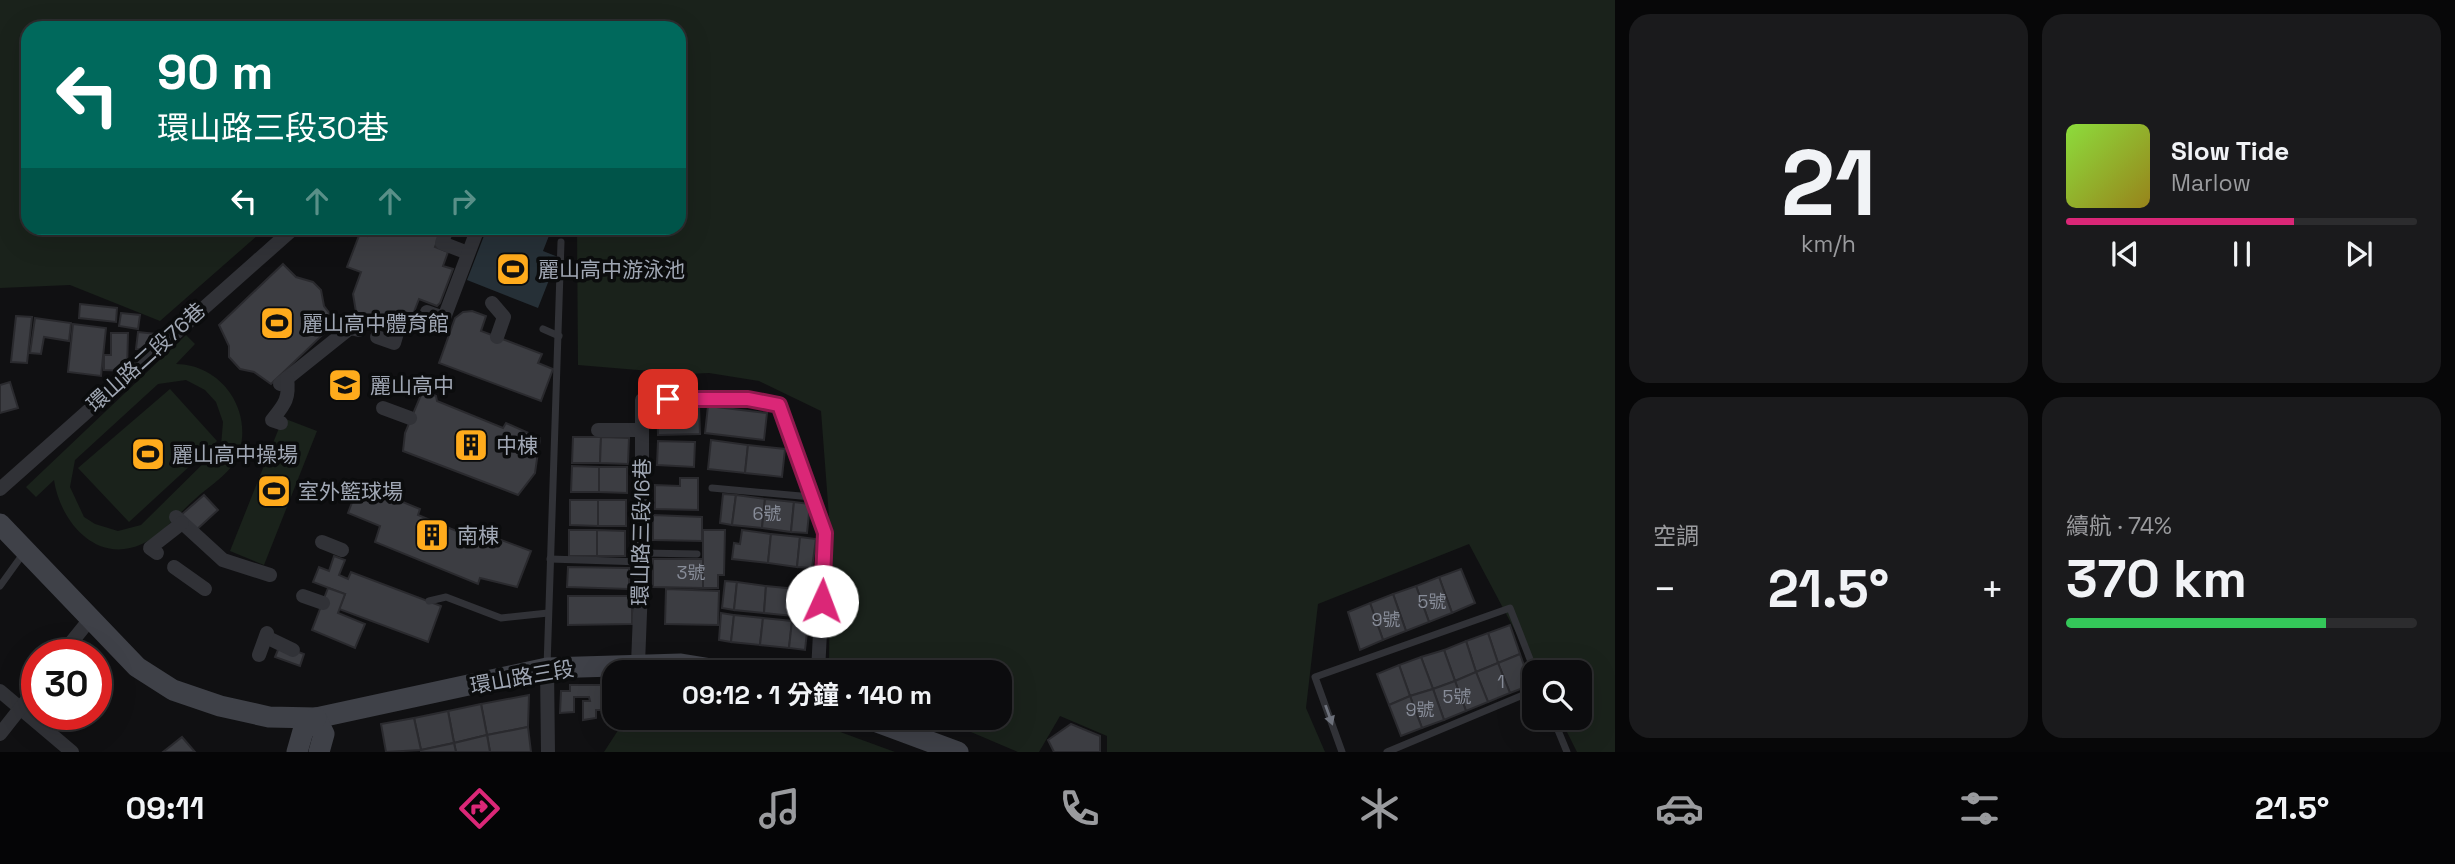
<!DOCTYPE html>
<html lang="zh-TW">
<head>
<meta charset="utf-8">
<style>
  body { margin:0; font-family:"Space Grotesk","Noto Sans TC",sans-serif; background:#1a1a1c; color:#f1f3f6; height:100vh; display:flex; flex-direction:column; font-size:26px; white-space:nowrap }
  * { box-sizing:border-box; margin:0 }
  p { font-size:23px; color:#9a9b9e }
  .icon { flex:none; width:38px; height:38px; fill:none; stroke:currentColor; stroke-width:2; stroke-linecap:round; stroke-linejoin:round }
  .map { position:relative; flex:1; overflow:hidden }
  .drawer { display:flex; flex-direction:column; gap:14px; padding:14px; background:#070708; width:840px }
  .drawer>* { flex:none }
  .top-card { position:absolute; left:21px; top:21px; width:665px; height:214px; border-radius:21px; box-shadow:0 7px 28px #0002,0 0 0 2px #2c2c2e; background:#00695c; color:#fff; overflow:hidden }
  .tools { position:absolute; left:1522px; top:660px; display:grid; gap:14px }
  .tools a { display:grid; place-items:center; width:70px; height:70px; border-radius:14px; background:#0c0c0e; box-shadow:0 7px 28px #0002,0 0 0 2px #2c2c2e; font-size:35px }
  .speed { position:absolute; left:21px; top:639px; display:flex; gap:14px; font-size:35px; font-weight:700; text-align:center }
  .speed>* { display:grid; place-content:center; width:91px; height:91px; border-radius:50%; background:#0c0c0e; box-shadow:0 7px 28px #0002,0 0 0 2px #2c2c2e; line-height:1 }
  .speed .limit { border:10px solid #d22; background:#fff; color:#111 }
  .pin { position:absolute; display:grid; place-items:center; width:60px; height:60px; color:#fff; margin:-30px; border-radius:14px; box-shadow:0 4px 10px #0006 }
  .me { position:absolute; width:77px; margin:-38px; rotate:2deg; stroke-linejoin:round; filter:drop-shadow(0 0 5px #0008) }
  .turn { display:flex; align-items:center; gap:24px; height:147px; padding:0 21px; font-size:32px }
  .turn .icon { width:91px; height:91px; stroke-width:2.5 }
  .turn b { display:block; font-size:49px; line-height:60px }
  .lanes { display:flex; align-items:center; height:66px; padding:0 21px; background:#0003; justify-content:center; gap:35px; direction:ltr }
  .lanes .off { opacity:.35 }
  .big { font-size:52px; font-weight:700; line-height:1.1 }
  .drawer .card { flex:1; display:flex; flex-direction:column; justify-content:center; gap:10px; min-width:0; padding:0 24px; border-radius:21px; background:#1a1a1c }
  .drawer .dial { align-items:center; gap:0 }
  .dial b { font-size:91px; line-height:1 }
  .song { display:flex; align-items:center; gap:21px }
  .cover { width:84px; height:84px; border-radius:10px; background:linear-gradient(135deg,hsl(90 70% 55%),hsl(50 70% 35%)) }
  .played { height:7px; border-radius:4px; background:linear-gradient(90deg,#db2777 65%,#2c2c2e 65%) }
  .keys { display:flex; justify-content:space-around; direction:ltr }
  .heat { display:flex; justify-content:space-between; align-items:center; font-size:38px; direction:ltr }
  .charge { height:10px; border-radius:5px; background:linear-gradient(90deg,#34c759 74%,#2c2c2e 0) }
  .drawer .tiles { flex:1; display:grid; gap:14px; grid-template-columns:repeat(2,1fr) }
  .trip { position:absolute; left:602px; top:660px; width:410px; height:70px; border-radius:21px; background:#0c0c0e; box-shadow:0 7px 28px #0002,0 0 0 2px #2c2c2e; font-weight:700; line-height:70px; text-align:center }
  .menu { display:flex; height:112px; justify-content:space-around; align-items:center; background:#050506; color:#9a9b9e }
  .menu .icon { width:49px; height:49px }
  .menu .active { color:#db2777 }
  .menu b { font-size:32px; color:#f1f3f6 }
  main { display:flex; flex:1; min-height:0 }
  .map>svg:first-child { display:block }
  .green { fill:#1a221b; fill-rule:evenodd }
  .water { fill:#263037 }
  .building { fill:#3c3d42; stroke:#2a2a2e; stroke-width:2 }
  .lines { fill:none; stroke-linecap:round; stroke-linejoin:round }
  .lane { stroke:#313237; stroke-width:7 }
  .street { stroke:#313237; stroke-width:14 }
  .secondary { stroke:#3f4148; stroke-width:21 }
  .oneway { fill:#6e727c }
  .route-casing { stroke:#8e194d; stroke-width:18 }
  .route { stroke:#db2777; stroke-width:12 }
  .labels { text-anchor:middle; dominant-baseline:central; stroke-width:7; stroke-linejoin:round; paint-order:stroke }
  .number-label { font-size:18px; fill:#878c98 }
  .poi-label { font-size:21px; fill:#a0a7b4; stroke:#0b0c0d; text-anchor:start }
  .street-label { font-size:21px; fill:#a0a7b4; stroke:#0b0c0d }
</style>
</head>
<body>
<main>
<div class="map">
<svg width="1615" height="752" viewBox="0 0 1615 752">
  <rect width="100%" height="100%" fill="#101012"/>
  <g class="green">
    <polygon points="0,0 1615,0 1615,752 1577,752 1560,718 1580,718 1580,672 1537,672 1469,544 1318,604 1306,708 1325,752 1107,752 1107,736 1060,716 1039,752 1018,752 938,718 999,718 999,672 829,670 830,530 821,411 759,381 709,373 686,374 578,365 577,228 679,228 679,28 28,28 28,228 266,228 160,321 70,285 0,288"/>
    <path d="M186 335 195 344 176 364C197 364 218 375 230 393 244 413 247 441 234 463 226 476 207 488 195 499 179 513 162 535 142 544 96 565 60 521 54 480L36 497 26 487ZM186 380 205 390 216 402 223 422 221 446 141 525 118 531 95 524 84 517 70 487 75 460 158 384Z"/>
    <polygon points="170,389 217,441 129,522 78,468"/>
    <polygon points="283,418 317,431 264,565 230,551"/>
    <polygon points="626,718 802,718 895,752 604,752"/>
  </g>
  <polygon class="water" points="487,228 552,228 543,251 558,257 538,308 467,280"/>
  <g class="building">
    <polygon points="371,228 432,228 441,231 435,247 448,252 443,266 453,269 440,303 437,306 419,299 412,317 392,331 357,318 353,294 361,272 347,267 360,233 367,236"/>
    <polygon points="283,264 296,277 313,282 321,290 324,306 336,322 271,384 254,372 240,369 229,357 229,346 219,325"/>
    <polygon points="80,304 117,308 116,322 79,318"/>
    <polygon points="472,311 486,316 481,331 542,354 538,363 553,369 541,401 439,363 455,318 463,312"/>
    <polygon points="121,313 140,315 138,329 119,326"/>
    <polygon points="16,316 32,317 27,363 11,362"/>
    <polygon points="35,318 71,323 69,341 44,337 41,354 30,353"/>
    <polygon points="73,324 106,328 101,376 68,372"/>
    <polygon points="138,332 157,334 150,350 136,349"/>
    <polygon points="111,333 128,333 127,371 104,370 104,355 111,355"/>
    <polygon points="10,382 18,408 0,413 0,385"/>
    <polygon points="423,390 436,396 437,401 503,428 506,423 540,438 535,473 518,495 403,451 405,433"/>
    <polygon points="699,406 700,434 658,435 657,407"/>
    <polygon points="708,406 767,413 764,440 705,433"/>
    <polygon points="573,437 601,437 600,463 572,463"/>
    <polygon points="601,437 629,438 628,464 600,463"/>
    <polygon points="711,440 748,445 745,473 708,469"/>
    <polygon points="658,441 695,442 694,467 657,465"/>
    <polygon points="748,445 785,449 782,477 745,473"/>
    <polygon points="572,466 599,467 599,492 571,492"/>
    <polygon points="599,467 627,467 627,493 599,492"/>
    <polygon points="680,478 698,478 698,510 655,509 655,485 680,486"/>
    <polygon points="359,484 420,509 418,515 461,533 469,528 531,551 517,587 480,578 478,584 375,542 380,526 348,513"/>
    <polygon points="723,494 736,495 732,525 720,523"/>
    <polygon points="204,495 218,510 195,531 181,515"/>
    <polygon points="736,495 765,499 762,528 732,525"/>
    <polygon points="765,499 794,502 791,532 762,528"/>
    <polygon points="570,500 598,500 598,526 570,525"/>
    <rect x="598" y="500" width="28" height="26"/>
    <polygon points="794,502 810,504 807,533 791,532"/>
    <polygon points="653,515 702,517 702,541 653,540"/>
    <rect x="569" y="530" width="28" height="26"/>
    <polygon points="597,530 625,531 625,556 597,556"/>
    <polygon points="703,530 725,530 724,575 718,575 718,588 703,588"/>
    <polygon points="742,530 771,534 768,563 732,559 734,543 740,544"/>
    <polygon points="771,534 800,537 797,567 768,563"/>
    <polygon points="800,537 816,539 812,568 797,567"/>
    <polygon points="334,556 345,560 339,575 348,579 351,572 441,606 428,642 339,609 345,594 313,582 319,567 329,571"/>
    <polygon points="653,559 703,559 703,588 653,587"/>
    <polygon points="568,567 629,568 629,589 567,587"/>
    <polygon points="1461,569 1475,603 1452,613 1439,577"/>
    <polygon points="1439,577 1452,613 1429,622 1416,586"/>
    <polygon points="725,581 737,582 734,610 722,608"/>
    <polygon points="737,582 766,586 764,613 734,610"/>
    <polygon points="766,586 796,589 793,616 764,613"/>
    <polygon points="1416,586 1429,622 1406,631 1393,594"/>
    <polygon points="328,588 345,594 338,613 365,624 355,648 312,630"/>
    <polygon points="666,589 719,591 718,625 665,624"/>
    <polygon points="796,589 811,591 808,618 793,616"/>
    <polygon points="1393,594 1406,631 1383,640 1370,603"/>
    <polygon points="568,596 632,596 632,624 568,625"/>
    <polygon points="1370,603 1383,640 1360,650 1348,612"/>
    <polygon points="721,613 734,615 731,642 719,640"/>
    <polygon points="734,615 763,618 760,645 731,642"/>
    <polygon points="763,618 792,621 789,648 760,645"/>
    <polygon points="792,621 808,623 805,650 789,648"/>
    <polygon points="1510,625 1520,654 1498,663 1488,633"/>
    <polygon points="1488,633 1498,663 1476,672 1466,641"/>
    <polygon points="1466,641 1476,672 1455,681 1444,650"/>
    <polygon points="280,645 304,654 300,666 275,657"/>
    <polygon points="1444,650 1455,681 1433,689 1421,657"/>
    <polygon points="1520,654 1531,685 1510,693 1498,663"/>
    <polygon points="1421,657 1433,689 1410,696 1399,665"/>
    <polygon points="1498,663 1510,693 1488,702 1476,672"/>
    <polygon points="1399,665 1410,696 1389,705 1377,674"/>
    <polygon points="1476,672 1488,702 1466,711 1455,681"/>
    <polygon points="1455,681 1466,711 1444,720 1433,689"/>
    <polygon points="570,685 605,685 609,710 596,710 596,718 583,720 583,701 590,701 589,697 574,697 574,712 560,713 561,691 570,691"/>
    <polygon points="1433,689 1444,720 1422,728 1410,696"/>
    <polygon points="529,695 528,727 487,735 481,704"/>
    <polygon points="1410,696 1422,728 1401,736 1389,705"/>
    <polygon points="481,704 487,735 454,743 448,711"/>
    <polygon points="448,711 454,743 421,750 414,718"/>
    <polygon points="414,718 421,750 386,752 381,724"/>
    <polygon points="1071,724 1100,736 1100,752 1054,752 1048,740"/>
    <polygon points="528,727 531,752 490,752 487,735"/>
    <polygon points="487,735 490,752 456,752 454,743"/>
    <polygon points="182,737 195,752 163,752"/>
    <polygon points="454,743 456,752 421,752 421,750"/>
  </g>
  <g class="lines">
    <g class="lane">
      <polyline points="543,329 559,336"/>
      <polyline points="712,488 812,497"/>
      <polyline points="643,553 697,554"/>
      <polyline points="550,559 642,562"/>
      <polyline points="0,586 23,554"/>
      <polyline points="429,601 446,597 501,618 548,613"/>
      <polyline points="547,667 561,242"/>
      <polyline points="1553,718 1567,752"/>
      <polyline points="1342,752 1315,677 1510,608 1535,672"/>
      <polyline points="1387,752 1535,690"/>
    </g>
    <g class="street">
      <polyline points="436,228 446,231 442,243 468,253"/>
      <polyline points="492,303 504,317 497,337"/>
      <polyline points="427,312 444,318 478,228"/>
      <polyline points="377,337 394,343 399,326"/>
      <polyline points="280,384 350,328 359,330"/>
      <polyline points="383,408 410,418"/>
      <path d="M281 423 272 420C284 405 290 399 287 378"/>
      <polyline points="598,430 642,430"/>
      <polyline points="0,489 294,228"/>
      <polyline points="176,517 223,560 270,575"/>
      <polyline points="322,542 342,550"/>
      <polyline points="157,553 150,548 182,523"/>
      <polyline points="174,567 205,589"/>
      <polyline points="303,596 323,603"/>
      <polyline points="266,637 293,650"/>
      <polyline points="62,654 91,618"/>
      <polyline points="259,655 267,633"/>
      <polyline points="638,664 642,562 642,400 748,399 779,405 825,533 818,672"/>
      <polyline points="547,668 548,752"/>
      <polyline points="0,691 72,752"/>
      <polyline points="0,734 37,687"/>
    </g>
    <g class="secondary">
      <polyline points="0,524 137,667 173,690 220,706 269,717 316,718 547,668 681,664 730,672"/>
      <polyline points="316,718 324,734 319,752"/>
      <polyline points="866,718 958,752"/>
      <polyline points="297,752 303,731 316,718"/>
    </g>
  </g>
  <defs><path id="oneway-solid" d="M-6-.8H1V-3.2L6.5 0L1 3.2V.8H-6Z" transform="scale(1.75)"/></defs>
  <use class="oneway" href="#oneway-solid" transform="translate(1329 715) rotate(70)"/>
  <g class="lines">
    <g class="route-casing">
      <polyline id="route" points="668,399 748,399 779,405 825,533 822,601"/>
    </g>
    <use href="#route" class="route"/>
  </g>
  <defs>
    <g id="stadium-square" transform="scale(1.75)"><rect x="-9" y="-9" width="18" height="18" rx="4" fill="#ffab1c" stroke="#0b0c0d"/><path d="M0-5a6.5 5 0 1 0 0 10a6.5 5 0 1 0 0-10ZM-3.5-1.8h7v3.6h-7Z" fill="#111"/></g>
    <g id="school-square" transform="scale(1.75)"><rect x="-9" y="-9" width="18" height="18" rx="4" fill="#ffab1c" stroke="#0b0c0d"/><path d="M0-5L7-2L0 1L-7-2ZM-4 1L0 2.5L4 1V4Q0 6-4 4Z" fill="#111"/></g>
    <g id="building-square" transform="scale(1.75)"><rect x="-9" y="-9" width="18" height="18" rx="4" fill="#ffab1c" stroke="#0b0c0d"/><path d="M-4-6H4V6H1V3H-1V6H-4ZM-2.5-4.3h1.7v1.8h-1.7ZM.8-4.3h1.7v1.8H.8ZM-2.5-1h1.7V.8h-1.7ZM.8-1h1.7V.8H.8Z" fill="#111"/></g>
  </defs>
  <g fill-rule="evenodd">
    <use href="#stadium-square" x="513" y="269"/>
    <use href="#stadium-square" x="277" y="323"/>
    <use href="#school-square" x="345" y="385"/>
    <use href="#building-square" x="471" y="445"/>
    <use href="#stadium-square" x="148" y="454"/>
    <use href="#stadium-square" x="274" y="491"/>
    <use href="#building-square" x="432" y="535"/>
  </g>
  <g class="labels">
    <g class="number-label">
      <text x="767" y="513">6號</text>
      <text x="691" y="572">3號</text>
      <text x="1432" y="601">5號</text>
      <text x="1386" y="619">9號</text>
      <text x="1501" y="681">1</text>
      <text x="1457" y="696">5號</text>
      <text x="1420" y="709">9號</text>
    </g>
    <g class="poi-label">
      <text x="538" y="269">麗山高中游泳池</text>
      <text x="302" y="323">麗山高中體育館</text>
      <text x="370" y="385">麗山高中</text>
      <text x="496" y="445">中棟</text>
      <text x="172" y="454">麗山高中操場</text>
      <text x="298" y="491">室外籃球場</text>
      <text x="457" y="535">南棟</text>
    </g>
    <g class="street-label">
      <text transform="translate(146 357) rotate(-42)">環山路二段76巷</text>
      <text transform="translate(641 532) rotate(-89)">環山路三段16巷</text>
      <text transform="translate(522 677) rotate(-10)">環山路三段</text>
    </g>
  </g>
</svg>
<div class="tools">
<a><svg class="icon" aria-label="search" viewBox="0 0 24 24"><circle cx="10" cy="10" r="6"/><path d="M15 15l6 6"/></svg></a>
</div>
<div class="speed"><div class="limit">30</div></div>
<div class="pin" style="left:668px;top:399px;background:#d93025"><svg class="icon" aria-label="arrive" viewBox="0 0 24 24"><path d="M6 21V4h12l-3 4 3 4H6"/></svg></div>
<svg class="me" style="left:822px;top:601px" viewBox="-20 -20 40 40"><circle r="19" fill="#fff"/><path d="M0-13L10 11 0 6-10 11z" fill="#db2777"/></svg>
<div class="trip">09:12 · 1 分鐘 · 140 m</div>
<div class="top-card">
<div class="turn"><svg class="icon" aria-label="left" viewBox="0 0 24 24"><path d="M17 20v-9H6M10 6l-5 5 5 5"/></svg><div><b>90 m</b>環山路三段30巷</div></div>
<div class="lanes"><svg class="icon" aria-label="left" viewBox="0 0 24 24"><path d="M17 20v-9H6M10 6l-5 5 5 5"/></svg><svg class="icon off" aria-label="ahead" viewBox="0 0 24 24"><path d="M12 20V5M6 11l6-6 6 6"/></svg><svg class="icon off" aria-label="ahead" viewBox="0 0 24 24"><path d="M12 20V5M6 11l6-6 6 6"/></svg><svg class="icon off" aria-label="right" viewBox="0 0 24 24"><path d="M7 20v-9h11M14 6l5 5-5 5"/></svg></div>
</div>
</div>
<section class="drawer">
<div class="tiles">
<div class="card dial"><b>21</b><p>km/h</p></div>
<div class="card">
<div class="song"><i class="cover"></i><div><b>Slow Tide</b><p>Marlow</p></div></div>
<div class="played"></div>
<div class="keys"><svg class="icon" aria-label="previous" viewBox="0 0 24 24"><path d="M18 5L8 12l10 7zM5 5v14"/></svg><svg class="icon" aria-label="pause" viewBox="0 0 24 24"><path d="M8 5v14M16 5v14"/></svg><svg class="icon" aria-label="next" viewBox="0 0 24 24"><path d="M6 5l10 7-10 7zM19 5v14"/></svg></div>
</div>
<div class="card"><p>空調</p>
<div class="heat"><a>−</a><b class="big">21.5°</b><a>+</a></div>
</div>
<div class="card"><p>續航 · 74%</p><b class="big">370 km</b><div class="charge"></div></div>
</div>
</section>
</main>
<nav class="menu">
<b>09:11</b>
<svg class="icon active" aria-label="directions" viewBox="0 0 24 24"><path d="M12 3l9 9-9 9-9-9zM9 14v-3h6M13 9l2 2-2 2"/></svg>
<svg class="icon" aria-label="music" viewBox="0 0 24 24"><path d="M9 18V5l10-2v13"/><circle cx="6" cy="18" r="3"/><circle cx="16" cy="16" r="3"/></svg>
<svg class="icon" aria-label="phone" viewBox="0 0 24 24"><path d="M5 4h4l2 5-3 2q2 4 5 5l2-3 5 2v4C11 20 4 13 5 4z"/></svg>
<svg class="icon" aria-label="climate" viewBox="0 0 24 24"><path d="M12 3v18M4 7l16 10M4 17L20 7"/></svg>
<svg class="icon" aria-label="car" viewBox="0 0 24 24"><path d="M5 17H2v-5l4-1 3-4h7l3 4 3 1v5h-3M9 17h6M6 11h13"/><circle cx="7" cy="17" r="2"/><circle cx="17" cy="17" r="2"/></svg>
<svg class="icon" aria-label="filters" viewBox="0 0 24 24"><path d="M4 7h16M4 17h16"/><circle cx="9" cy="7" r="2"/><circle cx="15" cy="17" r="2"/></svg>
<b>21.5°</b>
</nav>
</body>
</html>
